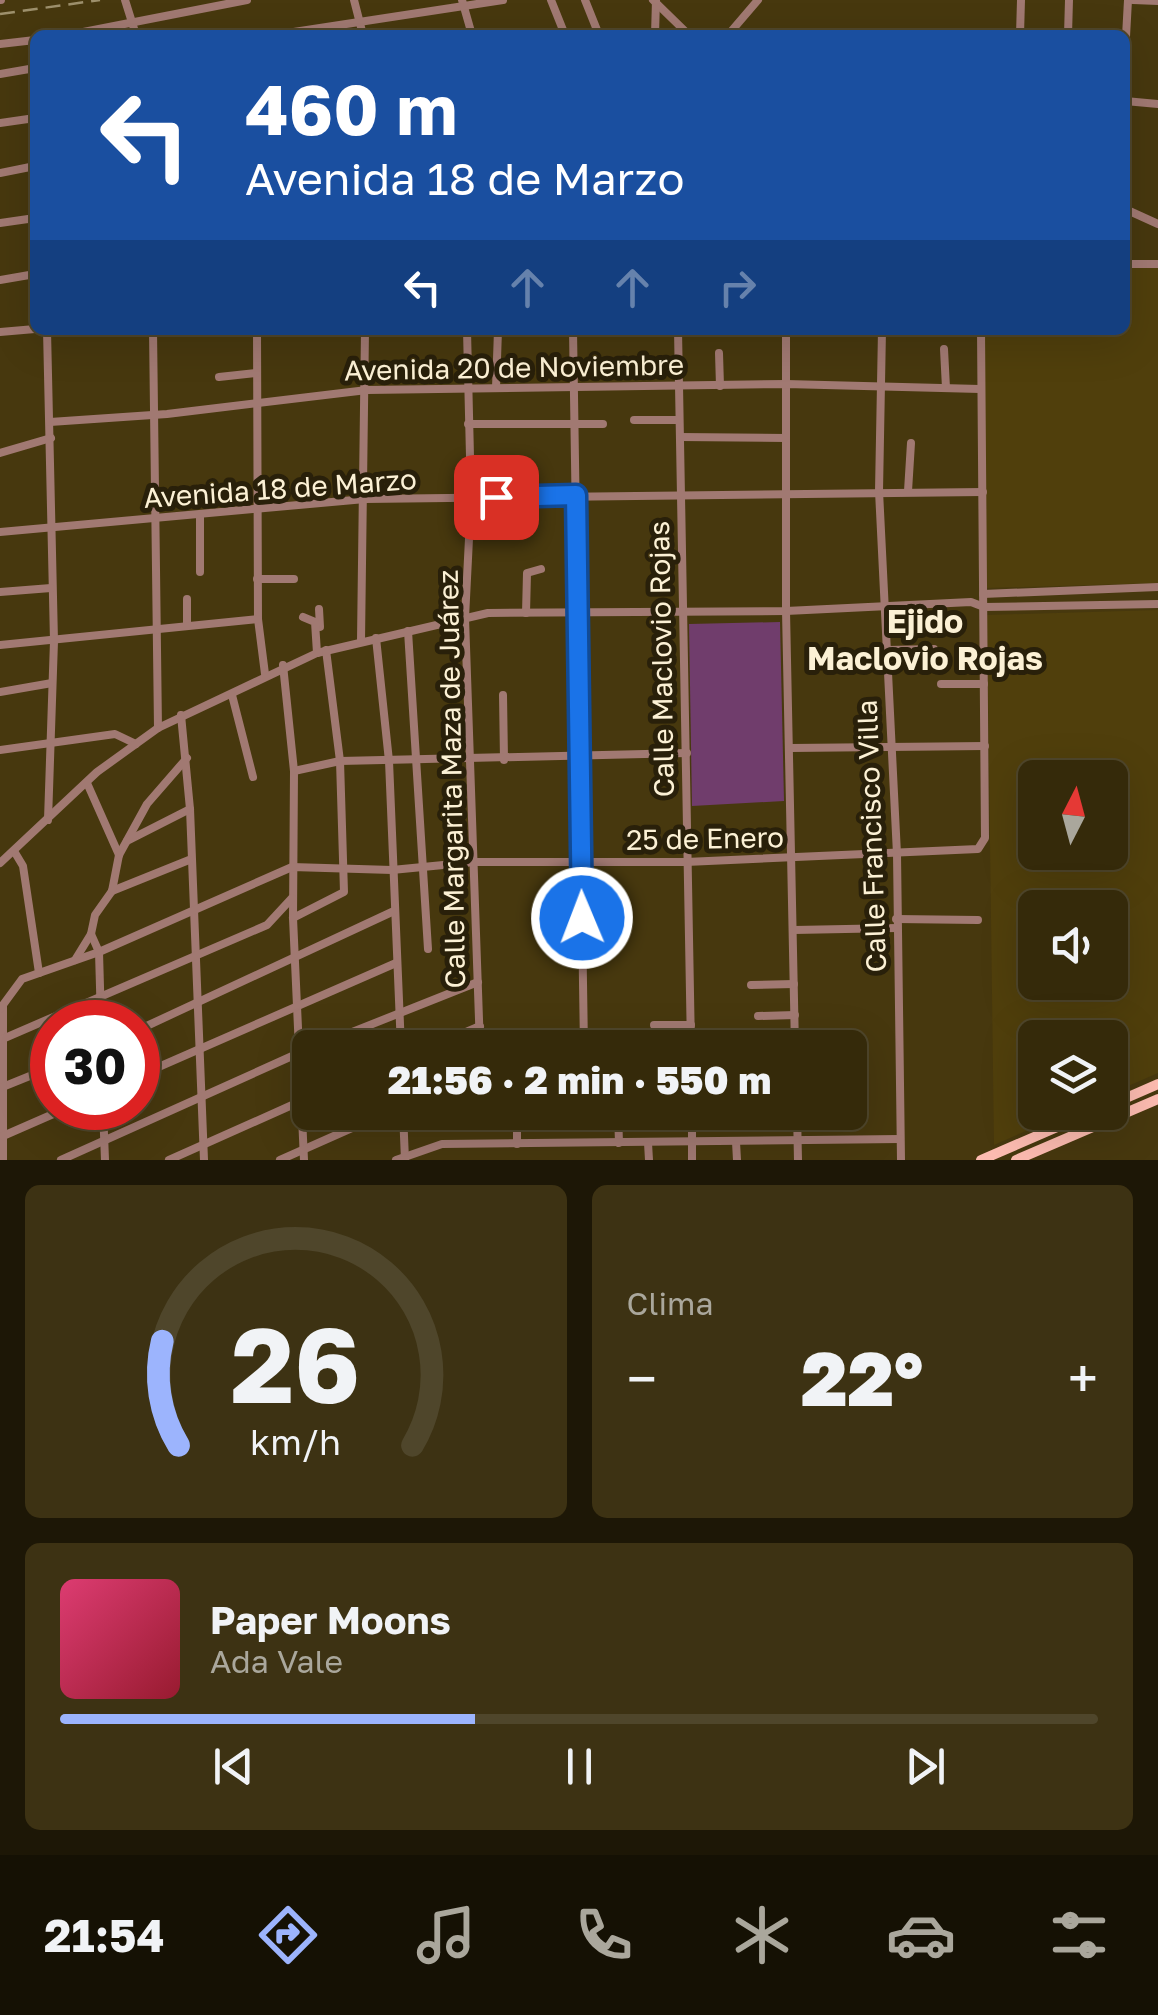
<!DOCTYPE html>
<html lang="es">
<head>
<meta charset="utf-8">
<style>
  body { margin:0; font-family:"Golos Text",sans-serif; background:#3d3213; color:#f1f3f6; height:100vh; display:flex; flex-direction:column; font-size:38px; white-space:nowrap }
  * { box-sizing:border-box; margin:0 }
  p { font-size:32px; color:#aaa79c }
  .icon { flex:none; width:55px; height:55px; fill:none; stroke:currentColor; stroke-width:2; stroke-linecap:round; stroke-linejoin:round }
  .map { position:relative; height:1160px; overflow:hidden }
  .sheet { display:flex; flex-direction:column; gap:25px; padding:25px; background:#1d1706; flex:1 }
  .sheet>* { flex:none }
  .banner { position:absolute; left:30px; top:30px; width:1100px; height:305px; border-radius:15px; box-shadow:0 10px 40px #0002,0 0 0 2px #4f462b; background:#1a4fa0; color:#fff; overflow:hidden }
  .needle { width:65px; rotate:6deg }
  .tools { position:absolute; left:1018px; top:760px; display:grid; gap:20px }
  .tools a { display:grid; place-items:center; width:110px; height:110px; border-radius:15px; background:#352a0a; box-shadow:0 10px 40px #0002,0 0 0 2px #4f462b; font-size:50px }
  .speed { position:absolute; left:30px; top:1000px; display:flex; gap:20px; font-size:50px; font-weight:700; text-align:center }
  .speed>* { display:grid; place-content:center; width:130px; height:130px; border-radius:50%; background:#352a0a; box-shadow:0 10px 40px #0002,0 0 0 2px #4f462b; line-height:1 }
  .speed .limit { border:15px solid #d22; background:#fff; color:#111 }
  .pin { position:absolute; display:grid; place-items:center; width:85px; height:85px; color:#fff; margin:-42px; border-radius:20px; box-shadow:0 5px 15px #0006 }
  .me { position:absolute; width:110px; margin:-55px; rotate:359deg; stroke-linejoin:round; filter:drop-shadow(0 0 8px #0008) }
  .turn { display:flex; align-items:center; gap:35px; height:210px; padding:0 50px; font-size:45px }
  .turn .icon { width:130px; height:130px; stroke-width:2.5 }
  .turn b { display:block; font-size:70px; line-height:85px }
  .lanes { display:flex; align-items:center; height:95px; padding:0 50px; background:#0003; justify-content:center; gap:50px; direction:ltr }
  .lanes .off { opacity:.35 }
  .big { font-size:75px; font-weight:800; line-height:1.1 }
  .sheet .card { flex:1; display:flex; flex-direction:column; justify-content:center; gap:15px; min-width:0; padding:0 35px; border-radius:15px; background:#3d3213 }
  .sheet .dial { align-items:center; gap:0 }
  .dial svg { height:260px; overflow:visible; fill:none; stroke:#4f462b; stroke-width:7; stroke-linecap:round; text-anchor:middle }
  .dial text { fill:#f1f3f6; stroke:none }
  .song { display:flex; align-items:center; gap:30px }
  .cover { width:120px; height:120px; border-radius:15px; background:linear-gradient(135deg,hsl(340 70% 55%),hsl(350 70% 35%)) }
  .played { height:10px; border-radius:5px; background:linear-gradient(90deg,#9cb4fd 40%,#4f462b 40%) }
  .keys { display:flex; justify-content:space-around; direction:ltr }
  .heat { display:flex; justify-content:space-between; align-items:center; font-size:55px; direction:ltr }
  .sheet .tiles { flex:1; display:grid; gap:25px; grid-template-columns:1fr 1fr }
  .card:last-child { grid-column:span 2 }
  .trip { position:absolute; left:292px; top:1030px; width:575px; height:100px; border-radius:15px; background:#352a0a; box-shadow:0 10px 40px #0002,0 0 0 2px #4f462b; font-weight:800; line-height:100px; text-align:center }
  .tabs { display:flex; height:160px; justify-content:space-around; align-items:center; background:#151104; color:#aaa79c }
  .tabs .icon { width:70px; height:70px }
  .tabs .selected { color:#9cb4fd }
  .tabs b { font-size:45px; color:#f1f3f6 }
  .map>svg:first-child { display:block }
  .built { fill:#503f0c; fill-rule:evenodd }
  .green { fill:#703d6c }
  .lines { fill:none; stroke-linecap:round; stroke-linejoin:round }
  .minor { stroke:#a17972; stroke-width:8 }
  .major { stroke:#fcbbb0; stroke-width:10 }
  .rail { stroke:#9d906c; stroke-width:2.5; stroke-dasharray:15 8; stroke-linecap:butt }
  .route-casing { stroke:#114b97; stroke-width:25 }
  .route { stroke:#1a73e8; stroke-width:18 }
  .labels { text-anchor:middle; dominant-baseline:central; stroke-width:10; stroke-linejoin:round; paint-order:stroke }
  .street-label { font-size:28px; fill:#fcf1d5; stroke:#29200a }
  .quarter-label { font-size:32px; font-weight:bold; fill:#fcf1d5; stroke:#29200a }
</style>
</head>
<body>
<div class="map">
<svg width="1158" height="1160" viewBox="0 0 1158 1160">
  <rect width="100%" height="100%" fill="#47380e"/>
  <g class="built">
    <polygon points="1125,267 1158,267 1158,583 986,588 984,330 1125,330"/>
    <path d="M1158 610V1073L1110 1094V1038H1035V1112L1067 1113 994 1145 987 615ZM1035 778H1110V852H1035ZM1035 908H1110V982H1035Z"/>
  </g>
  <polygon class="green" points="780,622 784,801 692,806 689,624"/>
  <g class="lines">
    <g class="minor">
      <polyline points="0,0 1,0"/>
      <polyline points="125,0 136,35"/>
      <polyline points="354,0 363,35"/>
      <polyline points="462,0 472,35"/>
      <polyline points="551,0 565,35"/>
      <polyline points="585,0 599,35"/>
      <polyline points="653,0 689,35"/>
      <polyline points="1133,0 1158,1"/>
      <polyline points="68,35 247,0"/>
      <polyline points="274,35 503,0"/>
      <polyline points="655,35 656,0"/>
      <polyline points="728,35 758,0"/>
      <polyline points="1020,35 1021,0"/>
      <polyline points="1068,35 1069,0"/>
      <polyline points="0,44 35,40"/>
      <polyline points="1125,55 1128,0"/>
      <polyline points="0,74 35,68"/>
      <polyline points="1125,101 1158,104"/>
      <polyline points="0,123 35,118"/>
      <polyline points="0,173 35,166"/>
      <polyline points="1125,209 1158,224"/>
      <polyline points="0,223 35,218"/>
      <polyline points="1125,264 1158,264"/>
      <polyline points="0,280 35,274"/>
      <polyline points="47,330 54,641 48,820"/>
      <polyline points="153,330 158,728"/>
      <polyline points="257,330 258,619 265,674"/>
      <polyline points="467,330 471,499 465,618 480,1048"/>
      <polyline points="573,330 584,1048"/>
      <polyline points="678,330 691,1048"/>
      <polyline points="786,330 786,611 795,1048"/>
      <polyline points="882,330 879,491 897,854 901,1160"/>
      <polyline points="0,332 35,329"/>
      <polyline points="944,349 946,388"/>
      <polyline points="719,353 720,386"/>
      <polyline points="219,377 256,373"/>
      <polyline points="496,388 498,330"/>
      <polyline points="634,420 679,420"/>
      <polyline points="50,422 167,414 367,390 786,384 980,389"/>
      <polyline points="468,424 603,424"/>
      <polyline points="680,437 786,438"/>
      <polyline points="0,453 51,438"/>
      <polyline points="908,491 911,443"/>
      <polyline points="200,516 200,572"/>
      <polyline points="0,532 365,499 983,492"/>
      <polyline points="257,579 294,579"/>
      <polyline points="0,592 51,588"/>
      <polyline points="983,594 1158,587"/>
      <polyline points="187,599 187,625"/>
      <polyline points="319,609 320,627"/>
      <polyline points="526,613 527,573 541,569"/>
      <polyline points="303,617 315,622 317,653"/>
      <polyline points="408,631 428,949"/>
      <polyline points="376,638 389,761 401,1048"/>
      <polyline points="361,641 365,330"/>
      <polyline points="0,645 258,619"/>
      <polyline points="888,650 934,649"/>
      <polyline points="283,665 294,771 293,918 304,1160"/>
      <polyline points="941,684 984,684"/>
      <polyline points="0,692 52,683"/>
      <polyline points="232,695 253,777"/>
      <polyline points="503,695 504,760"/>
      <polyline points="181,715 190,809 204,1160"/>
      <polyline points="791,748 985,746"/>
      <polyline points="0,750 115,734 136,744"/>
      <polyline points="294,771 340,761 687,753"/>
      <polyline points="87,783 119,855"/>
      <polyline points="127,841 190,809"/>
      <polyline points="14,851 23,866 39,973"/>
      <polyline points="0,863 97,772 158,728 317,653 488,613 786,611 971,602 984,607 1158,604"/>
      <polyline points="112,891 189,860"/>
      <polyline points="293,918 344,892 340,761 326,650"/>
      <polyline points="896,919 978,920"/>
      <polyline points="794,930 897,928"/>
      <polyline points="75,960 91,934"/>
      <polyline points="751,985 794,984"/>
      <polyline points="3,1006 3,1160"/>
      <polyline points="0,1009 22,979 99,952 292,867 392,870 474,862 686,862 978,849 985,838 981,330"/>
      <polyline points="758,1016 795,1015"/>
      <polyline points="101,1022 99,952 91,934 95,915 112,891 119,855 147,804 187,758"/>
      <polyline points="654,1025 691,1025"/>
      <polyline points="138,1030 394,911"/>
      <polyline points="551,1038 552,1048"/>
      <polyline points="0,1040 267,925 292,898"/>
      <polyline points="312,1048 478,982"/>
      <polyline points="429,1048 480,1026"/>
      <polyline points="138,1076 396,963"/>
      <polyline points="0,1088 52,1067"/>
      <polyline points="103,1108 105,1160"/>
      <polyline points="403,1112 405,1160"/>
      <polyline points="517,1112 517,1144"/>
      <polyline points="618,1112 619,1143"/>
      <polyline points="692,1112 692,1160"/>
      <polyline points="797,1112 798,1160"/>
      <polyline points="3,1136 67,1108"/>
      <polyline points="736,1142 737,1160"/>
      <polyline points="648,1143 649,1160"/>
      <polyline points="61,1160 310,1048"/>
      <polyline points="169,1160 310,1097"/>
      <polyline points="280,1160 388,1112"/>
      <polyline points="396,1160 442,1144 900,1139"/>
    </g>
    <g class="major">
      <polyline points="1110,1105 1158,1084"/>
      <polyline points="981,1160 1092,1112"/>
      <polyline points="1016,1160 1158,1099"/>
    </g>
    <polyline class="rail" points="0,14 100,0"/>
  </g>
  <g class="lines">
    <g class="route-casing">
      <polyline id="route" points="496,497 576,495 582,918"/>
    </g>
    <use href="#route" class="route"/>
  </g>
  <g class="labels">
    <g class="street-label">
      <text transform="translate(514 367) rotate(-1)">Avenida 20 de Noviembre</text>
      <text transform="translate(280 488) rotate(-4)">Avenida 18 de Marzo</text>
      <text transform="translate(661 659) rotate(-91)">Calle Maclovio Rojas</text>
      <text transform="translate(451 779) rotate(-91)">Calle Margarita Maza de Juárez</text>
      <text transform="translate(871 836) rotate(-92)">Calle Francisco Villa</text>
      <text transform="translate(705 838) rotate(-1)">25 de Enero</text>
    </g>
    <g class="quarter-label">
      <text x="925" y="621">Ejido<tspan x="925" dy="37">Maclovio Rojas</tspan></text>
    </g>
  </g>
</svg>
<div class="tools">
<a><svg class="needle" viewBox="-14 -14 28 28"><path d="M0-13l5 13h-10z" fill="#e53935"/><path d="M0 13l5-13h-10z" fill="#aaa79c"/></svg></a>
<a><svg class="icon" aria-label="sound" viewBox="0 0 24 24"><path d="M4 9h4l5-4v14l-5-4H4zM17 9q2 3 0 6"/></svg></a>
<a><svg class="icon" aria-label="layers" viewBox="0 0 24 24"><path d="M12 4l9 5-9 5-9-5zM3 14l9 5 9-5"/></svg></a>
</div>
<div class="speed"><div class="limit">30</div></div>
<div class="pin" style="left:496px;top:497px;background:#d93025"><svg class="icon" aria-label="arrive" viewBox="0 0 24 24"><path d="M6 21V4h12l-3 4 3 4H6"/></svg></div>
<svg class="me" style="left:582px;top:918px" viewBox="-20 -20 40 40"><circle r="17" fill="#1a73e8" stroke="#fff" stroke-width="3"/><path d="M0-11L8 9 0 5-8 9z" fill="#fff"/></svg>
<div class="trip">21:56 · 2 min · 550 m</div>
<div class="banner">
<div class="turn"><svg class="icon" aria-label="left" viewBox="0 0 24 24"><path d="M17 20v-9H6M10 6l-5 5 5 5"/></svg><div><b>460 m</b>Avenida 18 de Marzo</div></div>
<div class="lanes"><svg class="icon" aria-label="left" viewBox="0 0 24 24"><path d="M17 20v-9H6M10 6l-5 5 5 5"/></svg><svg class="icon off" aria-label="ahead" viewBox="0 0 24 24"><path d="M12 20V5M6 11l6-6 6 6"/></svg><svg class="icon off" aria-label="ahead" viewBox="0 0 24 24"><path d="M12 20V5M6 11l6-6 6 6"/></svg><svg class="icon off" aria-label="right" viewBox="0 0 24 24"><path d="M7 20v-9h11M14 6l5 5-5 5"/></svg></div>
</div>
</div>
<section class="sheet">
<div class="tiles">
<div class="card dial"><svg viewBox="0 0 100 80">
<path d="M14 69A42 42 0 1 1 86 69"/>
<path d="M14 69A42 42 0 0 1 9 37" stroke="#9cb4fd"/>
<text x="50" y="56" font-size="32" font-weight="700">26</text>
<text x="50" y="72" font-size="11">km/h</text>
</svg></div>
<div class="card"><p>Clima</p>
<div class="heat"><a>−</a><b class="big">22°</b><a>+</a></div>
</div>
<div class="card">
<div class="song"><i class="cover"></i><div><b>Paper Moons</b><p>Ada Vale</p></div></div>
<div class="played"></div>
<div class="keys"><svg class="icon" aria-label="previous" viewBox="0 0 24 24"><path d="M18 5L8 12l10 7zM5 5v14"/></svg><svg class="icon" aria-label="pause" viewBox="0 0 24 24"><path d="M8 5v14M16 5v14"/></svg><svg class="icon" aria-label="next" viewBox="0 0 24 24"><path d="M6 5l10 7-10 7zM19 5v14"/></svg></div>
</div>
</div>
</section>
<nav class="tabs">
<b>21:54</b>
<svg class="icon selected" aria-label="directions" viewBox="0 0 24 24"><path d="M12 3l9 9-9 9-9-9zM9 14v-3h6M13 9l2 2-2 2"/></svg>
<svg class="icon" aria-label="music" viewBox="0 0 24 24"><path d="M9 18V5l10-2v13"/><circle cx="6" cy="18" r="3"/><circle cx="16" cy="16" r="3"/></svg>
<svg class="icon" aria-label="phone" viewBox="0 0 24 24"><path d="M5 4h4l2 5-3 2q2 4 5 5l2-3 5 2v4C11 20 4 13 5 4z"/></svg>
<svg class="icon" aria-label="climate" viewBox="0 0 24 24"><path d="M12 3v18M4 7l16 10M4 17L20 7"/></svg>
<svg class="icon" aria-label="car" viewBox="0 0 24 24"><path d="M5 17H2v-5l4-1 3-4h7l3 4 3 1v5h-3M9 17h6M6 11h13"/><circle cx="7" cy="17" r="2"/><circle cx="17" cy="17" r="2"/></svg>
<svg class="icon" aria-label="filters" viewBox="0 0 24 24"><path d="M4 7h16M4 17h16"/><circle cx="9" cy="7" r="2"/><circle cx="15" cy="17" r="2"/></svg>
</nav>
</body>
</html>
